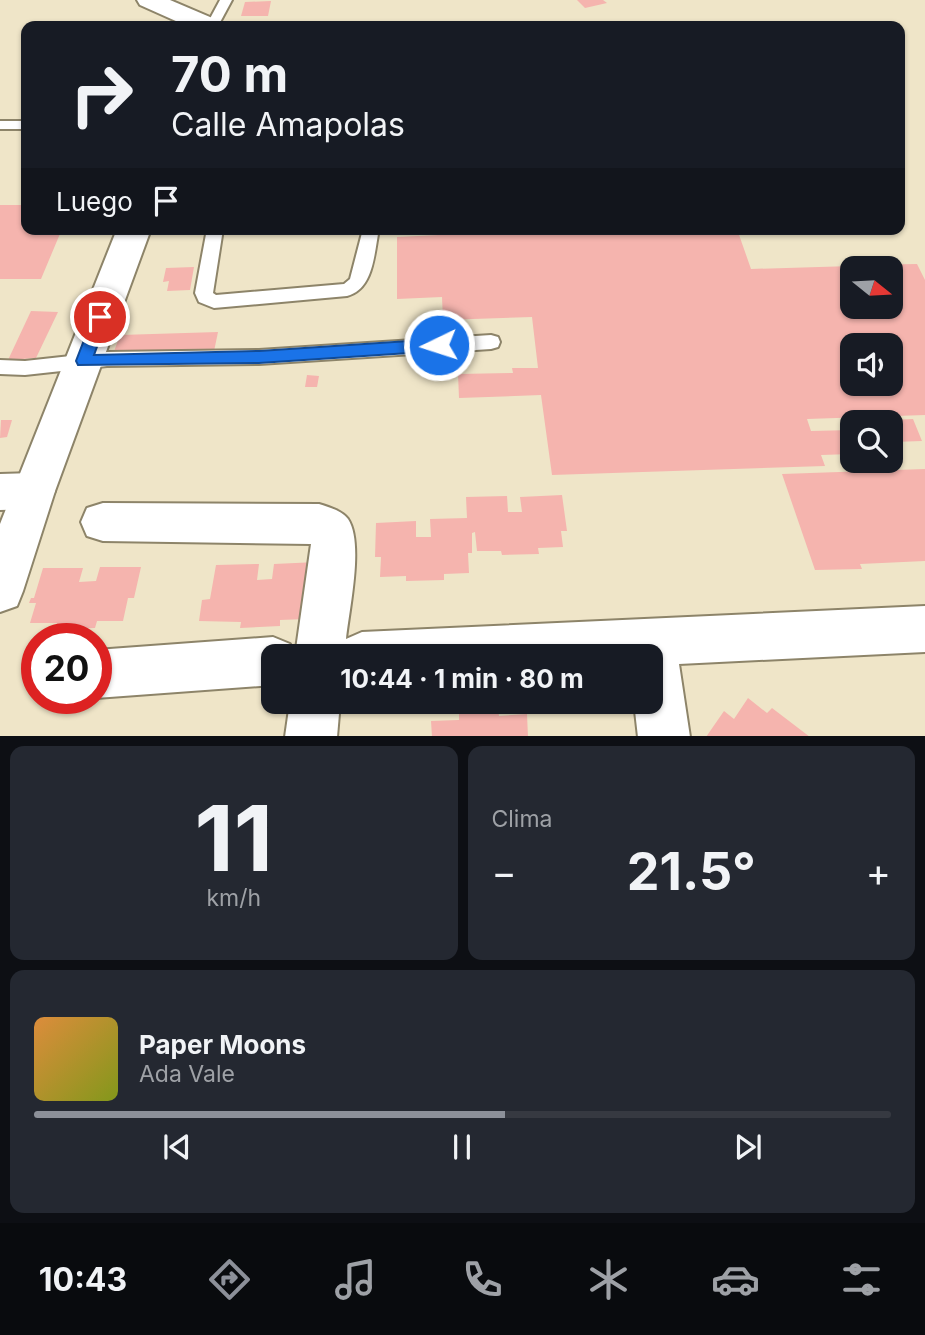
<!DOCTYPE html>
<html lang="es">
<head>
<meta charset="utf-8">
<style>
  body { margin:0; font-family:Inter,sans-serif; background:#242831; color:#f1f3f6; height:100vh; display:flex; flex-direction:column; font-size:26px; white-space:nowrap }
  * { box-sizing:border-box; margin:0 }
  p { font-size:23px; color:#9ea1a6 }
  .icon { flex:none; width:38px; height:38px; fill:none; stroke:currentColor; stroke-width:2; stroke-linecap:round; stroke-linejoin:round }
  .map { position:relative; height:736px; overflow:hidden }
  .details { display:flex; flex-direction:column; gap:10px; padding:10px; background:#0d0f14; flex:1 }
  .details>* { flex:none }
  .top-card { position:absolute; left:21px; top:21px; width:884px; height:214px; border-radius:14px; box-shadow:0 2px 5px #0004; background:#171b24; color:#f1f3f6; overflow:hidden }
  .needle { width:46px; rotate:108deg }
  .controls { position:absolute; left:840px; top:256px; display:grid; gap:14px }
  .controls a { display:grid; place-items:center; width:63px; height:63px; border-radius:14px; background:#171b24; box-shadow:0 2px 5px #0004; font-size:35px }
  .speed { position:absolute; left:21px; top:623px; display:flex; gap:14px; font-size:35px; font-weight:700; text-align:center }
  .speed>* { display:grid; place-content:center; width:91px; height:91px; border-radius:50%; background:#171b24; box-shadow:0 2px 5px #0004; line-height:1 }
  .speed .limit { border:10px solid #d22; background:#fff; color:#111 }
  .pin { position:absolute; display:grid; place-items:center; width:60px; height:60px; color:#fff; margin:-30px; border:4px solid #fff; border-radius:50%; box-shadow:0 2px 7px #0007 }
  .me { position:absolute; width:77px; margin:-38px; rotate:266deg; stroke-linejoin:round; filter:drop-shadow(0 0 5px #0008) }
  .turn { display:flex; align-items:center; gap:24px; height:147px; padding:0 35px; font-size:32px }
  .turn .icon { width:91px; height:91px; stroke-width:2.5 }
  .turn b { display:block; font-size:49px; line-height:60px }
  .then { display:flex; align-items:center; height:66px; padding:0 35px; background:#0003; gap:14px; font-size:26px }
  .big { font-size:52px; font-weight:700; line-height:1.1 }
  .details .tile { flex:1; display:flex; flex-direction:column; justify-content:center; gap:10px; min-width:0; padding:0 24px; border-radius:14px; background:#242831 }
  .details .dial { align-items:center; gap:0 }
  .dial b { font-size:91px; line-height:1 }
  .song { display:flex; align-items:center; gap:21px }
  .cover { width:84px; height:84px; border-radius:10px; background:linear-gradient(135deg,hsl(30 70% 55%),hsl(70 70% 35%)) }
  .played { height:7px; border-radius:4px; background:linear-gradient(90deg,#8c9099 55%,#363941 55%) }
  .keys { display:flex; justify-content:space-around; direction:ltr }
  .heat { display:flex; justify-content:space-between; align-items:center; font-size:38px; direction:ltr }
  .details .tiles { flex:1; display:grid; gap:10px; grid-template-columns:1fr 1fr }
  .tile:last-child { grid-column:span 2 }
  .trip { position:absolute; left:261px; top:644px; width:402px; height:70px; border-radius:14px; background:#171b24; box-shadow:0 2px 5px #0004; font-weight:700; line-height:70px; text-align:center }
  .menu { display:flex; height:112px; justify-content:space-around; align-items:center; background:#090b0e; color:#9ea1a6 }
  .menu .icon { width:49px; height:49px }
  .menu .current { color:#8c9099 }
  .menu b { font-size:32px; color:#f1f3f6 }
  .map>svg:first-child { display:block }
  .building { fill:#f5b4ae; fill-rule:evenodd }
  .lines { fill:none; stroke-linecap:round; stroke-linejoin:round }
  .service-casing { stroke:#8d8469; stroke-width:4 }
  .minor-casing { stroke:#8d8469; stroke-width:4 }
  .tertiary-casing { stroke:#8d8469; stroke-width:4 }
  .service { fill:#fff; fill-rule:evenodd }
  .minor { fill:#fff; fill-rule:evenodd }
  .tertiary { fill:#fff; fill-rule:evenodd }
  .route { fill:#1a73e8; stroke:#114b97; stroke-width:2 }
</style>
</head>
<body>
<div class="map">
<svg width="925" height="737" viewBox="0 0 925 737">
  <rect width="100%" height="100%" fill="#efe5c8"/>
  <g class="building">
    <polygon points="577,0 603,0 607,3 585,8"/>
    <polygon points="271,1 268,16 241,16 245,2"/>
    <polygon points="0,205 26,205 26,229 62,229 41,279 0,279"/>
    <path d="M439 229H737L751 269 852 266V306H891V268H856V265L917 264 925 280V415L807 419 811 431 852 430V454L821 455 825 466 552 475 541 395 459 398 458 374 513 373 512 368H538L532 317 443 320 442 297 397 299V237L439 235ZM852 345H891V383H852Z"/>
    <polygon points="194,267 190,290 167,291 169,281 163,282 166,268"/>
    <polygon points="31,311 58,312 36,358 8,360"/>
    <polygon points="218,332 213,356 112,357 120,335"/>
    <polygon points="307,375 319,376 317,387 305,387"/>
    <polygon points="913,419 922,441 893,442 891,420"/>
    <polygon points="1,420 12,420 7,437 0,438"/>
    <polygon points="925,469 925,561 860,564 862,569 815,570 782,474"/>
    <polygon points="562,495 567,531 561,531 563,547 538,548 539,554 502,555 501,551 477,551 475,532 472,533 472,553 468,553 469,573 444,574 444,580 406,581 406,576 380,577 381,557 375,557 376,523 416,521 416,537 431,537 430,519 467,518 466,497 507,496 508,512 522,512 520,497"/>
    <polygon points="317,562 306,619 280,620 280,626 240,628 241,622 199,621 202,600 210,599 216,565 259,564 257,580 272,579 274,564"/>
    <polygon points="100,567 141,567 134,598 128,598 123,621 97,621 95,628 55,629 57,623 30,623 36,603 29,603 31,598 34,598 43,568 83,568 79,582 96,581"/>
    <polygon points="748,698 767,713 772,708 810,737 706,737 724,711 734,719"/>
    <polygon points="498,709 499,716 527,714 528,737 432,737 431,721 459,720 459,711"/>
  </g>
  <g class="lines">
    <g class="service-casing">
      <g id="service">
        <polygon points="220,0 232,0 218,26 206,26"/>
        <rect x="0" y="121" width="26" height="8"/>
        <path d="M207 229H223L213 293 216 295 344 284 350 279 363 229H379C374 253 374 289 347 296L214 308 199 302 195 293Z"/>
        <polygon points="491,335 498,337 500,342 498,347 491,349 259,364 107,366 25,375 0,374 0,360 25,361 107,352 259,350"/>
      </g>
    </g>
    <g class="minor-casing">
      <g id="minor">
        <polygon points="33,473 48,478 55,491 48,504 33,509 0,510 0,474"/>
        <path d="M103 503 319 504C329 507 342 511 348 519 364 543 349 610 346 639L362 632 925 606V652L679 664 690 737H638L634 702H651V656H273V685L96 698V650L273 637 290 644 295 656 311 544 103 541 87 536 81 522 87 508Z"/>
        <polygon points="290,702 340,702 337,737 285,737"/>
      </g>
    </g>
    <g class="tertiary-casing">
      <g id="tertiary">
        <polygon points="137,0 170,0 217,20 221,26 187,26 140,5"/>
        <polygon points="117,229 151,229 55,491 23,591 17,606 0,612 0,524"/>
      </g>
    </g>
    <use href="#service" class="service"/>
    <use href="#minor" class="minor"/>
    <use href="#tertiary" class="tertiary"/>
  </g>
  <polygon class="route" points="100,312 108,317 94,355 259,351 439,339 447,345 439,351 259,363 78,365 76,361 93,317"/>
</svg>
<div class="controls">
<a><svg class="needle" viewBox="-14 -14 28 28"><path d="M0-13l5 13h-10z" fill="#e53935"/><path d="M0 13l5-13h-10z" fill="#9ea1a6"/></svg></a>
<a><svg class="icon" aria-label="sound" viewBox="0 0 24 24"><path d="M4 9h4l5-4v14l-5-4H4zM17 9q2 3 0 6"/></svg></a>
<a><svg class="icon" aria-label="search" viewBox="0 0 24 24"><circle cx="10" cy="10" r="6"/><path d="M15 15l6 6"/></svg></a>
</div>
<div class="speed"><div class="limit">20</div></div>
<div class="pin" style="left:100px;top:317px;background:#d93025"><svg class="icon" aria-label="arrive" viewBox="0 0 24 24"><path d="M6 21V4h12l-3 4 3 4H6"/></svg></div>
<svg class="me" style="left:439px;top:345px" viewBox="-20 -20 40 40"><circle r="17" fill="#1a73e8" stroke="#fff" stroke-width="3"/><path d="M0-11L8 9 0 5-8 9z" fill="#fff"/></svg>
<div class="trip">10:44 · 1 min · 80 m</div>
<div class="top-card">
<div class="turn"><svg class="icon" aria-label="right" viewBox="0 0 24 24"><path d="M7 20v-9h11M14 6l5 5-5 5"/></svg><div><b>70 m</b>Calle Amapolas</div></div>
<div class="then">Luego<svg class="icon" aria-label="arrive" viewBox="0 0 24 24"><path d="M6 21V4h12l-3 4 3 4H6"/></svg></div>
</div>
</div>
<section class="details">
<div class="tiles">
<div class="tile dial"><b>11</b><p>km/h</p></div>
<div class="tile"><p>Clima</p>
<div class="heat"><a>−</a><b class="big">21.5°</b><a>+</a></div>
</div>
<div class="tile">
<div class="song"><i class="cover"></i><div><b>Paper Moons</b><p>Ada Vale</p></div></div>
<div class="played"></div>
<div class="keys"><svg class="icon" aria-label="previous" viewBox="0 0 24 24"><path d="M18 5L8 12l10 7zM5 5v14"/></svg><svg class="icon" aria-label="pause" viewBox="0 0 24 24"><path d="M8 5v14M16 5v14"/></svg><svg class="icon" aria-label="next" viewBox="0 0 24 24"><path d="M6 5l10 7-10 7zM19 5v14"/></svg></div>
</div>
</div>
</section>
<nav class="menu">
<b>10:43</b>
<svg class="icon current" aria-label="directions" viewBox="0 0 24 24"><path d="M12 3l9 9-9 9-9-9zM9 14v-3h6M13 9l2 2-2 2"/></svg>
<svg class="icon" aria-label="music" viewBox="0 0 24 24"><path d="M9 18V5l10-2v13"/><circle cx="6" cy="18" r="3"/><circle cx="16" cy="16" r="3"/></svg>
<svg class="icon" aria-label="phone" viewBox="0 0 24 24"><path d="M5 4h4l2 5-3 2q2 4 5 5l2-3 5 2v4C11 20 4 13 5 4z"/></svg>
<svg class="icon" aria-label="climate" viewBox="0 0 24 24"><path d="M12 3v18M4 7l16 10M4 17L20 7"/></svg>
<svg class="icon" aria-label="car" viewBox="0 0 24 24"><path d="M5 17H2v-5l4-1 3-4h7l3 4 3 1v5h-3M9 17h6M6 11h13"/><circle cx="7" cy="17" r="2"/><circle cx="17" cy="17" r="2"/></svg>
<svg class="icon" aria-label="filters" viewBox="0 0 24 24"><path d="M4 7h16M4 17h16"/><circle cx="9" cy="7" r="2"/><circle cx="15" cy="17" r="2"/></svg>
</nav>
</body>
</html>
